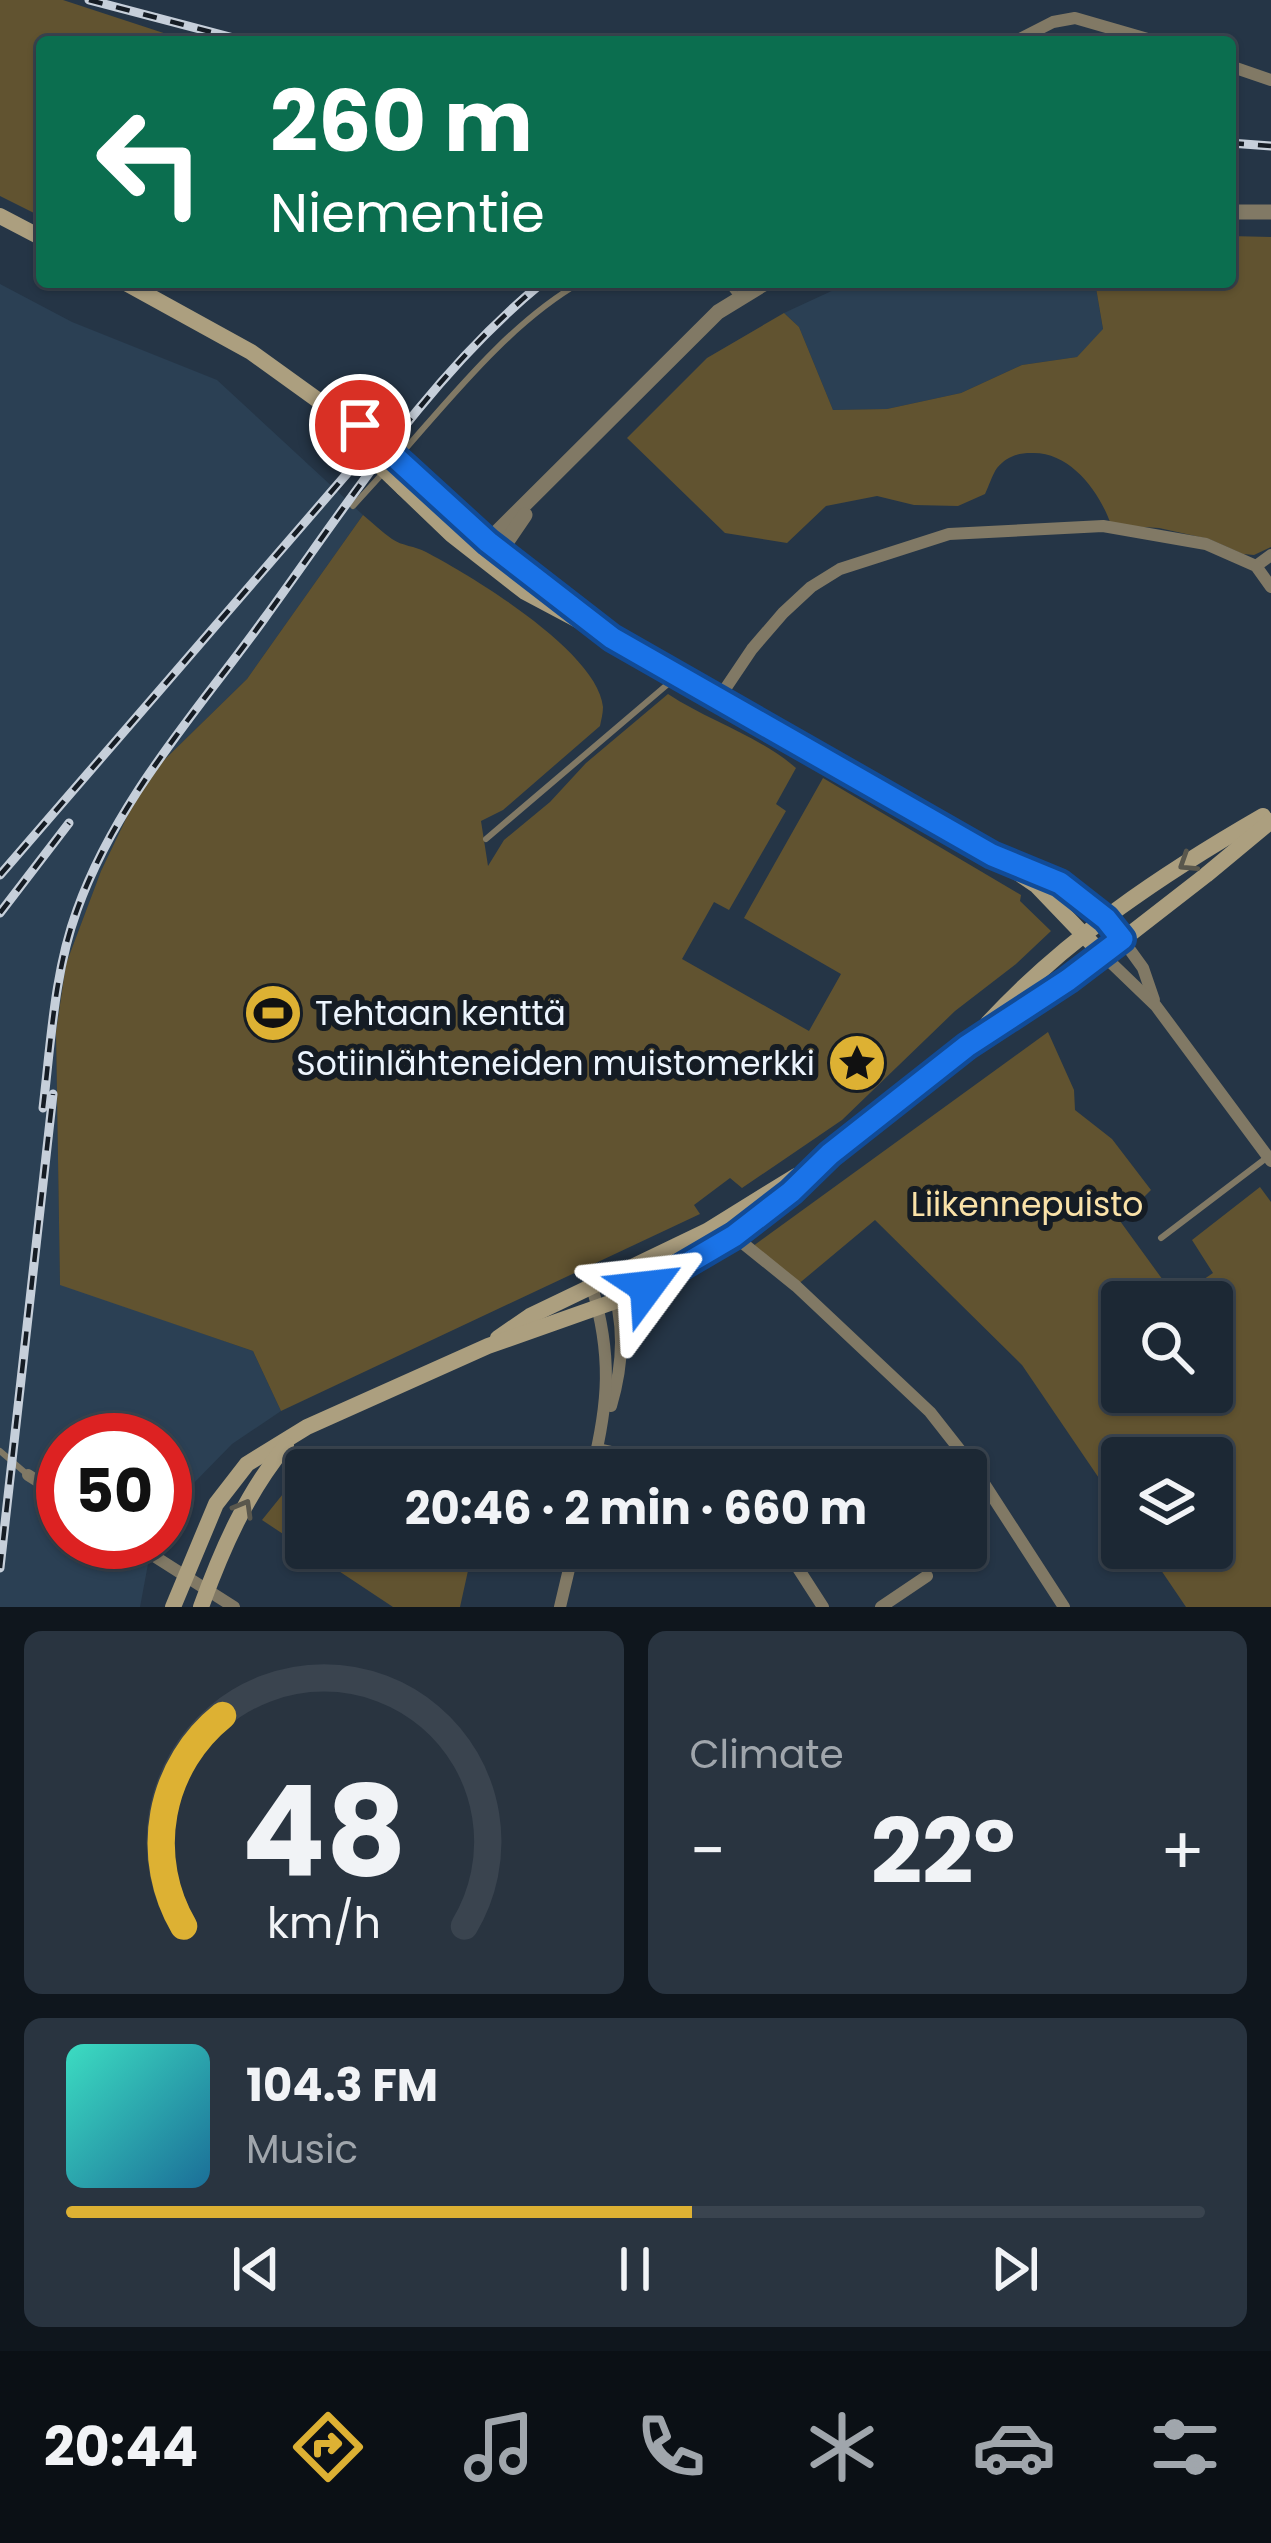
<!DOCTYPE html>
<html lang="en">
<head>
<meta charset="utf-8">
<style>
  body { margin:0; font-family:Poppins,sans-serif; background:#293440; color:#f1f3f6; height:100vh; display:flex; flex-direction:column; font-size:45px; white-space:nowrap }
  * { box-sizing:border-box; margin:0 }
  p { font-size:39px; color:#a0a6ac }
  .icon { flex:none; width:66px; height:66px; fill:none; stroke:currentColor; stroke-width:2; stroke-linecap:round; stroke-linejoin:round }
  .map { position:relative; height:1607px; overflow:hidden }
  .drawer { display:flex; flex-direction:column; gap:24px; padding:24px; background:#0f161d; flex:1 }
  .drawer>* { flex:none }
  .banner { position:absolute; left:36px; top:36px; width:1200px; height:252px; border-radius:12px; box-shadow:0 3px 9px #0004,0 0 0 3px #3a444f; background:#0b6e4f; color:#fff; overflow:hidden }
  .fabs { position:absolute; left:1101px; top:1281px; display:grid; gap:24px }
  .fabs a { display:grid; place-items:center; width:132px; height:132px; border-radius:12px; background:#1c2834; box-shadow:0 3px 9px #0004,0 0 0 3px #3a444f; font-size:60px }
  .speed { position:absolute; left:36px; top:1413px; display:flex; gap:24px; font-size:60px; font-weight:700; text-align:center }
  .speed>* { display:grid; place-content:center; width:156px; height:156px; border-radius:50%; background:#1c2834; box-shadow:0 3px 9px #0004,0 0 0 3px #3a444f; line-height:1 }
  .speed .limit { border:18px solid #d22; background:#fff; color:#111 }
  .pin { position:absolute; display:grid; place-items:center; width:102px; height:102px; color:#fff; margin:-51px; border:6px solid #fff; border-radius:50%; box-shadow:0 3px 12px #0007 }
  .me { position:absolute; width:132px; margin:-66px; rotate:60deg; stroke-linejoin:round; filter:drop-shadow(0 0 9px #0008) }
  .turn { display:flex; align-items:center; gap:42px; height:252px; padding:0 36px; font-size:54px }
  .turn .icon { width:156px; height:156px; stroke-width:2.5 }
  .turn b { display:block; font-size:84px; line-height:102px }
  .big { font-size:90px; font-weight:700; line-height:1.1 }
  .drawer .tile { flex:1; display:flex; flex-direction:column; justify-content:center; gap:18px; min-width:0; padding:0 42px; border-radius:18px; background:#293440 }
  .drawer .dial { align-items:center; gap:0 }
  .dial svg { height:312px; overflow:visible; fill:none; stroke:#3a444f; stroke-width:7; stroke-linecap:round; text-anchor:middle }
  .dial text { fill:#f1f3f6; stroke:none }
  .song { display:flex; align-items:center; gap:36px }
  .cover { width:144px; height:144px; border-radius:18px; background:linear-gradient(135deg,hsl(170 70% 55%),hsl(200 70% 35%)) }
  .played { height:12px; border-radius:6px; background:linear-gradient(90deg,#ddb133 55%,#3a444f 55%) }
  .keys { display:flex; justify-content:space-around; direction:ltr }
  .heat { display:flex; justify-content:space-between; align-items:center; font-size:66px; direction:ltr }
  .drawer .tiles { flex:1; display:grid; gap:24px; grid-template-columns:1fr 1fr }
  .tile:last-child { grid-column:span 2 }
  .trip { position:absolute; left:285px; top:1449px; width:702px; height:120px; border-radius:12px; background:#1c2834; box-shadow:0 3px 9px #0004,0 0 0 3px #3a444f; font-weight:700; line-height:120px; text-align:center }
  .menu { display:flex; height:192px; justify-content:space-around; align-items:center; background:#0b1015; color:#a0a6ac }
  .menu .icon { width:84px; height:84px }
  .menu .active { color:#ddb133 }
  .menu b { font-size:54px; color:#f1f3f6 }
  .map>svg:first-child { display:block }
  .built { fill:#2b4054 }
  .green { fill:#615330; fill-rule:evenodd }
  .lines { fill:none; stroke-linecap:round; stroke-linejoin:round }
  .service { stroke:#817965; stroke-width:6 }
  .minor { stroke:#817965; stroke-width:12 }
  .tertiary { stroke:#817965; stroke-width:15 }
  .secondary { stroke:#ac9f7f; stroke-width:16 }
  .rail-casing { stroke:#c6cfda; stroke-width:9 }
  .rail { stroke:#151c24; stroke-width:4.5; stroke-dasharray:14; stroke-linecap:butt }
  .secondary-bridge { stroke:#ac9f7f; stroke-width:16 }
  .oneway { stroke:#59574d }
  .route-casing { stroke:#114b97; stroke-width:30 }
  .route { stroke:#1a73e8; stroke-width:21 }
  .labels { text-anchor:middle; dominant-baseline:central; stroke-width:12; stroke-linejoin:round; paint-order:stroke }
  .poi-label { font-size:33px; fill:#edf5fe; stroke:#151c24; text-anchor:start }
  .park-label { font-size:33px; fill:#fae2a8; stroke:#151c24 }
</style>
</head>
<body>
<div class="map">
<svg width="1271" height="1607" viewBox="0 0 1271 1607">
  <rect width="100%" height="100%" fill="#253546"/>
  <g class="built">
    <polygon points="851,282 1095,282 1103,330 1077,357 1022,365 961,393 887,409 833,410 799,327 784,313"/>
    <polygon points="0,284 72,322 217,380 363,515 247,679 161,763 136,798 101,871 66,964 56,1032 60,1284 253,1351 281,1411 232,1444 188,1489 165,1532 165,1440 63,1440 63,1542 160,1542 148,1564 140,1607 0,1607"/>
  </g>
  <g class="green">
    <polygon points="0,0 63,0 191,42 42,42 42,217 0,196"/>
    <path d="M1230 236 1271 237V547L1254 555 1243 554 1209 539 1159 528 1111 525C1100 492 1070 451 1031 453 1017 453 1006 457 997 468 992 475 989 486 985 494L958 506 914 505 877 496 826 506 787 543 725 533 627 438 707 358 784 313 799 327 833 410 887 409 961 393 1022 365 1077 357 1103 329 1095 282H1230Z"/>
    <path d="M363 515C373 523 382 532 392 539 402 546 415 546 426 552 472 576 598 652 603 707 603 714 601 720 600 726L503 810 481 821 488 866 504 840 550 802 586 763 668 694C709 721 759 736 796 768L776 804 786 811 729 910 714 902 682 959 809 1031 841 974 744 918 823 778 1021 895 1020 901 1051 931 1016 964 955 1011 842 1120 742 1188 730 1178 694 1205 700 1214 281 1411 253 1351 60 1285 56 1032 66 964 101 871 136 798 161 763 247 679Z"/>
    <path d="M1048 1032 1074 1090 1075 1110 1112 1139 1151 1190 1120 1221 1176 1298 1213 1273 1192 1240 1260 1187 1271 1202V1607H1186L1146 1548H1212V1458H1122V1512L1022 1365 875 1220 796 1286 749 1249ZM1122 1302H1212V1392H1122Z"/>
    <polygon points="306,1471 306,1548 473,1548 460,1607 393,1607 262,1520 287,1489"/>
  </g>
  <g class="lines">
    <g class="service">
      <polyline points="726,282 739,298"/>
      <path d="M400 455C453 395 511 322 581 282"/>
      <polyline points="353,506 383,473"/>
      <polyline points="486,839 675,678"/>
      <polyline points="1161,1238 1265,1159"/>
      <polyline points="0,1451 28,1475"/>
    </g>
    <g class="minor">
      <polyline points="1014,42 1053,22 1075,18 1158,42"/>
      <polyline points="1230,66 1271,80"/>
      <polyline points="1256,566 1271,555"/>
      <polyline points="719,698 752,649 783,613 811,587 840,569 949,534 1103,526 1206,544 1256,566 1271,587"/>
      <polyline points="1122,939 1143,968 1154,1000"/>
      <polyline points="1103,955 1156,1006 1271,1161"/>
      <polyline points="722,1222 734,1236 796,1286 930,1412 974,1468 1064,1607"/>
      <path d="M610 1278C625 1322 624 1362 611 1406"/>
      <path d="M592 1287C612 1355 609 1402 592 1470"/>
      <polyline points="598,1449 695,1470"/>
      <polyline points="28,1475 63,1497"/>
      <polyline points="132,1542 234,1607"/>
      <polyline points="785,1548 823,1607"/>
      <polyline points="560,1607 574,1548"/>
      <polyline points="881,1607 927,1576"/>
    </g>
    <g class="tertiary">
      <polyline points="1230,212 1271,212"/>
      <polyline points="481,548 718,312 767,282"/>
      <polyline points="495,559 525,515"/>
    </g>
    <g class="secondary">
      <polyline points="0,216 42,238"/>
      <polyline points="124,282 251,352 326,406 360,425"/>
      <polyline points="414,475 488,542 583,614"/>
      <polyline points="403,488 452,535 525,592 651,659 770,730 976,845 1036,885 1103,955"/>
      <path d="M1027 870C1065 886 1096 906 1122 939"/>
      <path d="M988 1023C1065 939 1164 873 1263 816"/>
      <polyline points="498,1338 530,1316 707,1231 796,1176"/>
      <polyline points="173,1607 216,1504 247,1464 307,1427 488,1346 624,1298 734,1236 791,1192 830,1154 967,1046 1103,955 1206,875 1271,821"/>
      <path d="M201 1607C222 1549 246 1494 286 1445"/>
    </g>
    <g class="rail-casing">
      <g id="rail">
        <polyline points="89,0 249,42"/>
        <polyline points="1230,143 1271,146"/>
        <polyline points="0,875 357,462"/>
        <polyline points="0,913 69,823"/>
        <path d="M43 1108C51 1042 54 973 77 910 117 799 196 713 264 619 350 501 428 376 543 282"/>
        <polyline points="0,1568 53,1094"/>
      </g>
    </g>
    <use href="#rail" class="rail"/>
    <g class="secondary-bridge">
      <polyline points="360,425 414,475"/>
      <polyline points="351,438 403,488"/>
    </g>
  </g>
  <defs><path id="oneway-chevron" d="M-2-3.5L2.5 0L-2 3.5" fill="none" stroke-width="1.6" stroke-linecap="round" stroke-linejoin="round" transform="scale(3)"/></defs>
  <g class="oneway">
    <use href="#oneway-chevron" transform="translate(1187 863) rotate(147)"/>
    <use href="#oneway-chevron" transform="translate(244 1508) rotate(-60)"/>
  </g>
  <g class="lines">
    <g class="route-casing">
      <polyline id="route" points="360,425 488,542 612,638 992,855 1060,883 1106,919 1122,939 1068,980 967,1046 830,1154 791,1192 734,1236 647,1287"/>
    </g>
    <use href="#route" class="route"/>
  </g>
  <defs>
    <g id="stadium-disc" transform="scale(3)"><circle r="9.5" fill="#ddb133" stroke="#151c24"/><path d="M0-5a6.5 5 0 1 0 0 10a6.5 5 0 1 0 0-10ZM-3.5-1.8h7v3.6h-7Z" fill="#111"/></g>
    <g id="sight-disc" transform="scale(3)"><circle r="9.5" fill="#ddb133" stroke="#151c24"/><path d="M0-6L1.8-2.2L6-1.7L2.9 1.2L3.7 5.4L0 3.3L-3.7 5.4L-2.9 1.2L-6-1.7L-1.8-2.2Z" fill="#111"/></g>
  </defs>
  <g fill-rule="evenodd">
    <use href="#stadium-disc" x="273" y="1013"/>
    <use href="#sight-disc" x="857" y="1063"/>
  </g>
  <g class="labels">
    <g class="poi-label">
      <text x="315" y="1013">Tehtaan kenttä</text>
      <text x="815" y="1063" text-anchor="end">Sotiinlähteneiden muistomerkki</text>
    </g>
    <g class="park-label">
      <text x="1027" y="1204">Liikennepuisto</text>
    </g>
  </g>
</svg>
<div class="fabs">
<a><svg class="icon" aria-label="search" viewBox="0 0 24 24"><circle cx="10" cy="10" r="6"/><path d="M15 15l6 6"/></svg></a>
<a><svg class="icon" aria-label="layers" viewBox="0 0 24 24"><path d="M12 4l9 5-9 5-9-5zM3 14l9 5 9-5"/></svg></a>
</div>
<div class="speed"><div class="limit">50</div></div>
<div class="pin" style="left:360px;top:425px;background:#d93025"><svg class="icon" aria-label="arrive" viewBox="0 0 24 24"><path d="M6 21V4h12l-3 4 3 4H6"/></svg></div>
<svg class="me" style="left:647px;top:1287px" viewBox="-20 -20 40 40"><path d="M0-17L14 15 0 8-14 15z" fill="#1a73e8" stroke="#fff" stroke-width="4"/></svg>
<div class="trip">20:46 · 2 min · 660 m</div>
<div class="banner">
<div class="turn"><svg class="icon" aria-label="left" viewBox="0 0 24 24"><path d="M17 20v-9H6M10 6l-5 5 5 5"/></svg><div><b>260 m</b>Niementie</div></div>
</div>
</div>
<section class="drawer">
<div class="tiles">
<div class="tile dial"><svg viewBox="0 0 100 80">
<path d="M14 69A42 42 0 1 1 86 69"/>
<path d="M14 69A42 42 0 0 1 24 15" stroke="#ddb133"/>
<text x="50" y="56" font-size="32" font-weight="700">48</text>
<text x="50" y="72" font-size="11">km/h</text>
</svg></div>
<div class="tile"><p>Climate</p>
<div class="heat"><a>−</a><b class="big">22°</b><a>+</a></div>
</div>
<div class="tile">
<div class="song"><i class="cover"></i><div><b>104.3 FM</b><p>Music</p></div></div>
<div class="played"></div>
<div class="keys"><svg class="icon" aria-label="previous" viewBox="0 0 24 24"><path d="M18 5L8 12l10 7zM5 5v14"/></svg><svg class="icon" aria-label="pause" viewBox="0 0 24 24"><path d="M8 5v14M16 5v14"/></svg><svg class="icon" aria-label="next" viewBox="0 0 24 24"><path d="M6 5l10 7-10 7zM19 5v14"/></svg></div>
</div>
</div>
</section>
<nav class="menu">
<b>20:44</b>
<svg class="icon active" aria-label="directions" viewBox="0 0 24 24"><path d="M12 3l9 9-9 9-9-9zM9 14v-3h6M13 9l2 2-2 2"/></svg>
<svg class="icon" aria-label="music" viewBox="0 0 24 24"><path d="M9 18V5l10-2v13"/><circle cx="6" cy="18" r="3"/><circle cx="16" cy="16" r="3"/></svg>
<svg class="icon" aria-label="phone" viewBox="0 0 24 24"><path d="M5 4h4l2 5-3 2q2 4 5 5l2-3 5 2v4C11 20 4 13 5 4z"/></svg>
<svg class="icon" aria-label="climate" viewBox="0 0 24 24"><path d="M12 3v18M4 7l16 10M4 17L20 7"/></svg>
<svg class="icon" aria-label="car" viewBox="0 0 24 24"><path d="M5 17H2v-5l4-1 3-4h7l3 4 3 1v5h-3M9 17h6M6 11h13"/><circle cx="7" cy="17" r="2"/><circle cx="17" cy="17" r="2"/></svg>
<svg class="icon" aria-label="filters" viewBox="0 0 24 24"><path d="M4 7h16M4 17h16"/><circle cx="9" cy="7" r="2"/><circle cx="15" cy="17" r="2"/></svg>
</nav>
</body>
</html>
